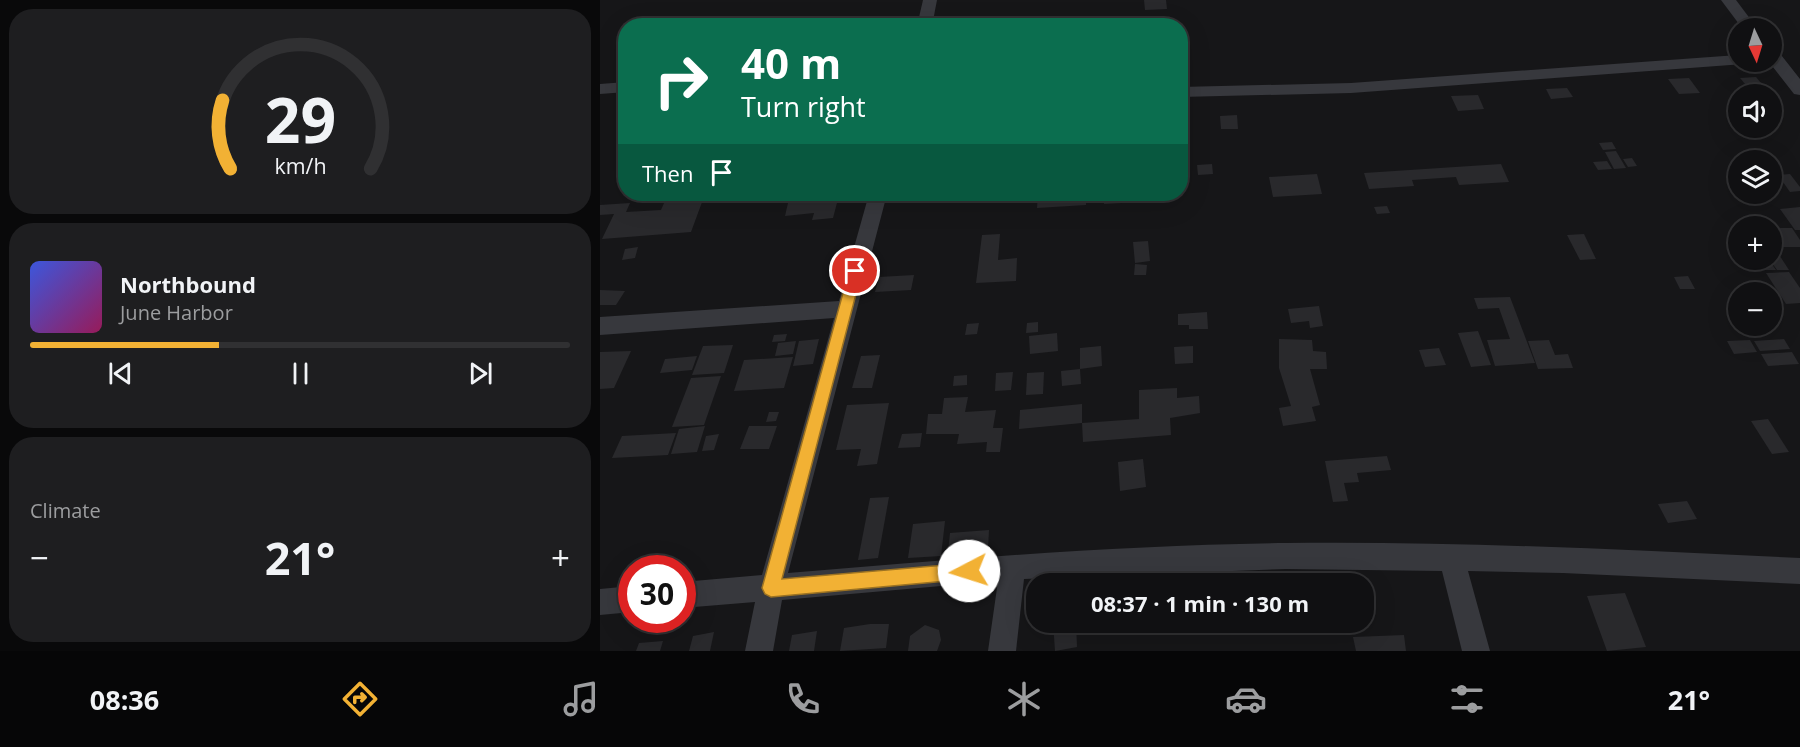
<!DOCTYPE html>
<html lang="en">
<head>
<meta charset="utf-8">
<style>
  body { margin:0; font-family:"Open Sans",sans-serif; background:#1e1e20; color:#f1f3f6; height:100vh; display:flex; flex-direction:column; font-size:22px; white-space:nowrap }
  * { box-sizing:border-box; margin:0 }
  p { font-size:20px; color:#9c9d9f }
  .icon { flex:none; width:33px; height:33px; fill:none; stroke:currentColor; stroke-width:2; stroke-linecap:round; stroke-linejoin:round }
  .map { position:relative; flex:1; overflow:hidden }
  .side { display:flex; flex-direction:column; gap:9px; padding:9px; background:#09090a; width:600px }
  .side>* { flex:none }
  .hud { position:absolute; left:18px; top:18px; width:570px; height:183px; border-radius:24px; box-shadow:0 6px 24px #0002,0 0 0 2px #303032; background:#0b6e4f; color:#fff; overflow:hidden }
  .needle { width:39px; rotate:176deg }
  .fabs { position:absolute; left:1128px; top:18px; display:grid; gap:12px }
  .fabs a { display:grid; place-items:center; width:54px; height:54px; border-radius:50%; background:#101012; box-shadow:0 6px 24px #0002,0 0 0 2px #303032; font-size:30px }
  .speed { position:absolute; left:18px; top:555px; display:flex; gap:12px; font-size:30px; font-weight:700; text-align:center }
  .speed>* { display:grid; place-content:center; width:78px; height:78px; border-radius:50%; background:#101012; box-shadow:0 6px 24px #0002,0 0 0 2px #303032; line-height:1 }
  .speed .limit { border:9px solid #d22; background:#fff; color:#111 }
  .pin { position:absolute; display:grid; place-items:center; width:51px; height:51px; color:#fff; margin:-26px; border:3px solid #fff; border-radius:50%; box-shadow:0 2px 6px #0007 }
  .me { position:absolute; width:66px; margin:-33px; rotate:265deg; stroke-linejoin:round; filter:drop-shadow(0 0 4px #0008) }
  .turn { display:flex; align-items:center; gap:21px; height:126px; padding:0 24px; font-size:27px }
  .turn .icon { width:78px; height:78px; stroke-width:2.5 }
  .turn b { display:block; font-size:42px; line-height:51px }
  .then { display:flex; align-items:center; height:57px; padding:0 24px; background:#0003; gap:12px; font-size:22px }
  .big { font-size:45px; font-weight:700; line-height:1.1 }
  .side .tile { flex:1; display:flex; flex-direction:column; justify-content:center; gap:9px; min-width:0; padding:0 21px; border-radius:24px; background:#1e1e20 }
  .side .dial { align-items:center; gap:0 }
  .dial svg { height:156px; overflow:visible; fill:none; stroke:#303032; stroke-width:7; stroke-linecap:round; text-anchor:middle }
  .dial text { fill:#f1f3f6; stroke:none }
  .song { display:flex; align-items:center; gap:18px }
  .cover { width:72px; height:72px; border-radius:9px; background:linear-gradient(135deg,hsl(230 70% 55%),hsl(330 70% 35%)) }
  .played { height:6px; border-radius:3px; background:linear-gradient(90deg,#f2b134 35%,#303032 35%) }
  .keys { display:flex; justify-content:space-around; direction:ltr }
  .heat { display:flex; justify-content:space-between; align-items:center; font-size:33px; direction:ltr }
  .trip { position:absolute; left:426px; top:573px; width:348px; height:60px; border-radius:24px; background:#101012; box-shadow:0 6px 24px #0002,0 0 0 2px #303032; font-weight:700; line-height:60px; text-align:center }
  .tabs { display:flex; height:96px; justify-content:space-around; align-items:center; background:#060607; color:#9c9d9f }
  .tabs .icon { width:42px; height:42px }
  .tabs .selected { color:#f2b134 }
  .tabs b { font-size:27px; color:#f1f3f6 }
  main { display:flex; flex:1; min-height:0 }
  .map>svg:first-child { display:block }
  .building { fill:#29292c }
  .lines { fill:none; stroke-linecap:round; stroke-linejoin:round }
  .minor { fill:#37383d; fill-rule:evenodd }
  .route { fill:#f2b134; stroke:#9d7322; stroke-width:1.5 }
</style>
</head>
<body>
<main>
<section class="side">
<div class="tile dial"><svg viewBox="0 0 100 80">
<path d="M14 69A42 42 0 1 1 86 69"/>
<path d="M14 69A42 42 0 0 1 10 34" stroke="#f2b134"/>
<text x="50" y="56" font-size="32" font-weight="700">29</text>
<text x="50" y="72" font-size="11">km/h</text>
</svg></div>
<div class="tile">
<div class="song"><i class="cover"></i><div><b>Northbound</b><p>June Harbor</p></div></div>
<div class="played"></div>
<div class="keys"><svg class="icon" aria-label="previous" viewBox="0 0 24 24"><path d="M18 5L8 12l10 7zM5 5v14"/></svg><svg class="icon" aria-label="pause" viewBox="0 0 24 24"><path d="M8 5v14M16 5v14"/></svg><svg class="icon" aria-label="next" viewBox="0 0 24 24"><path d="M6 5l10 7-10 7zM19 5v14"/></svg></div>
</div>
<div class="tile"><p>Climate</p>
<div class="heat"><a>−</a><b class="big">21°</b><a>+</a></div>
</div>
</section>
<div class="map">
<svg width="1200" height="651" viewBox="0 0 1200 651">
  <rect width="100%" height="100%" fill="#161618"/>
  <g class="building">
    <polygon points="544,0 566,0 567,9 545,10"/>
    <polygon points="1156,77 1166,89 1150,90 1140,78"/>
    <polygon points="1089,78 1100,93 1079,94 1068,79"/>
    <polygon points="967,88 973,97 951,99 946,89"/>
    <polygon points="878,95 884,109 858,111 851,96"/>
    <polygon points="637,115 638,129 621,129 620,116"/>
    <polygon points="1012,142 1016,149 1003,150 999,143"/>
    <polygon points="1016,151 1026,168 1014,169 1005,152"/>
    <polygon points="1032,158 1037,166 1028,167 1023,159"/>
    <polygon points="1007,161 1012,169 998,170 993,162"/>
    <polygon points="612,164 613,174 598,175 597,165"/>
    <polygon points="901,164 909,182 859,185 856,177 812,180 814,186 769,189 764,173"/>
    <polygon points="717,174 722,194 673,197 669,177"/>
    <polygon points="1190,174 1200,187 1200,191 1190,192 1178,175"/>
    <polygon points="68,194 105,194 91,232 2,239 14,214 0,215 0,205 30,203 26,212 61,210"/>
    <polygon points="438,194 557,194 557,201 504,204 504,196 486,197 486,205 437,208"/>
    <polygon points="238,199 233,218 212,220 214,213 185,216 188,203"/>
    <polygon points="787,206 790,213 777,214 774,207"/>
    <polygon points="1200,207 1200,230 1195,230 1180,209"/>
    <polygon points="1172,228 1192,228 1200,240 1200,247 1177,247 1172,238"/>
    <polygon points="400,234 398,260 417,258 416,281 376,283 382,235"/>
    <polygon points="984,234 996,259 980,260 967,235"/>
    <polygon points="548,241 550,261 535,263 533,242"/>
    <polygon points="38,247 35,258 22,260 25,249"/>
    <polygon points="1172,247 1174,247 1189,270 1177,270 1170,260"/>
    <polygon points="1157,260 1169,260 1176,270 1164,270"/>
    <polygon points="535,264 547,265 546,275 534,275"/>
    <polygon points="1189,272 1200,288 1200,303 1186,304 1166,273"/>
    <polygon points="314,275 311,290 275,292 279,277"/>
    <polygon points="1088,276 1095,289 1080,289 1074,277"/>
    <polygon points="0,290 25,291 16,305 0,305"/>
    <polygon points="910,297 935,363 895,366 887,340 910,339 899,308 878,309 874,298"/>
    <polygon points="719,306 723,326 710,328 709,321 691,323 688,309"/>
    <polygon points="607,312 608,329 589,329 589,325 578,325 578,314"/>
    <polygon points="438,322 438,332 426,333 427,323"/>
    <polygon points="379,323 377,334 365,335 367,324"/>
    <polygon points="878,331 891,365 871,367 858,333"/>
    <polygon points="457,333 458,351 430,354 429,336"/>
    <polygon points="187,334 185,341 172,342 174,335"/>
    <polygon points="219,339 213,364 193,366 199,341"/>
    <polygon points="679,339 712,340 713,351 726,352 727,369 710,369 720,405 712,407 716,421 683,426 679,408 691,406 679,368"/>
    <polygon points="1184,339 1190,349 1160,351 1154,341"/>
    <polygon points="949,340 955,355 968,354 973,368 938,369 928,341"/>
    <polygon points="1150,340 1157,352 1134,354 1127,341"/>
    <polygon points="196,341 193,354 175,356 178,343"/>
    <polygon points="133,345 124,373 92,375 103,346"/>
    <polygon points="501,346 502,366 480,369 480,348"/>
    <polygon points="593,346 593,363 575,364 574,347"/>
    <polygon points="839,348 846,365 825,367 819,350"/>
    <polygon points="31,351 14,388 0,389 0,352"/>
    <polygon points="1192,352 1199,364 1168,366 1161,354"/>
    <polygon points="280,355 272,388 252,388 261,356"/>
    <polygon points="97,356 92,370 60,373 65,359"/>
    <polygon points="193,357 184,388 134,391 144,360"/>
    <polygon points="480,369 481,384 462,386 461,371"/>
    <polygon points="413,372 411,390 395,391 396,373"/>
    <polygon points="444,372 443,394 426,395 427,373"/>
    <polygon points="367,375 367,385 353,386 354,376"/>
    <polygon points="121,376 104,425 72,427 91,378"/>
    <polygon points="577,388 577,398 599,396 600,413 570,418 571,435 483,442 482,423 539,419 539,390"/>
    <polygon points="368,397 365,412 396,410 393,428 403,428 400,452 386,452 387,442 357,444 359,434 326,434 328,414 342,414 344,398"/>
    <polygon points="289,403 277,464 257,466 261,449 236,450 247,405"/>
    <polygon points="482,404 482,423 419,429 420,410"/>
    <polygon points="169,412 179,412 176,421 166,422"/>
    <polygon points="1168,419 1189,452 1172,454 1151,421"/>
    <polygon points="105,426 97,452 71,454 79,429"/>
    <polygon points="149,426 177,426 169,449 140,449"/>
    <polygon points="76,433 68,455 12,458 22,436"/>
    <polygon points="322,433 320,447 298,448 302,434"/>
    <polygon points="119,434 114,450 102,451 106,436"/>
    <polygon points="787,456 791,470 757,473 759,482 744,483 748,501 733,502 725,461"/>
    <polygon points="543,459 546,487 520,491 518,462"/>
    <polygon points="289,497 278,558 258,560 270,498"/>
    <polygon points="1087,501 1097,519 1068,523 1058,504"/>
    <polygon points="345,521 341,556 308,558 313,524"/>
    <polygon points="389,530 388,549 348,552 350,533"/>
    <polygon points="1025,593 1046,647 1007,651 987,596"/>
    <polygon points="453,622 476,622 477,647 455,651"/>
    <polygon points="542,622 566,622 567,629 543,632"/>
    <polygon points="270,624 289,624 286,648 240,651 244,628"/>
    <polygon points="325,625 339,630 341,640 337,651 308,651 310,636"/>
    <polygon points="217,631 214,651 189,651 192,635"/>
    <polygon points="114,632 110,651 89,651 93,636"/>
    <polygon points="804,635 806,651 756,651 753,637"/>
    <polygon points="63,641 60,651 36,651 39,643"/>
  </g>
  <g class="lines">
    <g class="minor">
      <polygon points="323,0 337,0 332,26 317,26"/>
      <polygon points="1121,0 1136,0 1157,28 1142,28"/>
      <polygon points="1172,50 1178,51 1200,79 1200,95 1194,94 1169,62 1172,62"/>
      <polygon points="1138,55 1138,62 1145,62 1144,64 751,93 580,97 580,87 751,83"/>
      <polygon points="26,82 26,92 0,94 0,84"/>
      <path d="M269 194H287L188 573C354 559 520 545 686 543 857 541 1029 550 1200 558V584L963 573 868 571 890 651H862L842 571 686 569 424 579 416 651H388L398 581 182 600 173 651H145L155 602 82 608V582L162 575 234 318 0 335V317L239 301Z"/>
      <polygon points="32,586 32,612 0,615 0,589"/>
    </g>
  </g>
  <polygon class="route" points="255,266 262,271 182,579 369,563 375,565 377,571 375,577 369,579 171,597 165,594 162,588 249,271"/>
</svg>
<div class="fabs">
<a><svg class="needle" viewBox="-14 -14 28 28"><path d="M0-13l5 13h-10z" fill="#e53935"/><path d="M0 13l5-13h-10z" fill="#9c9d9f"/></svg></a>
<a><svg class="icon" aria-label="sound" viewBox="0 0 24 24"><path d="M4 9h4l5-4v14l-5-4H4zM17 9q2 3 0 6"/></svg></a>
<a><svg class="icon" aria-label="layers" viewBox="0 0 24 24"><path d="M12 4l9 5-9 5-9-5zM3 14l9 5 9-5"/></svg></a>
<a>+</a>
<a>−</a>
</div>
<div class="speed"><div class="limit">30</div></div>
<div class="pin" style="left:255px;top:271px;background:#d93025"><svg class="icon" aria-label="arrive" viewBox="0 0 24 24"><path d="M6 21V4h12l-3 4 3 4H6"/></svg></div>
<svg class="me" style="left:369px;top:571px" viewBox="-20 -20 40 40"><circle r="19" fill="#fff"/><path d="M0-13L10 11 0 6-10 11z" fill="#f2b134"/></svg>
<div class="trip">08:37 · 1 min · 130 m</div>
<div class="hud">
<div class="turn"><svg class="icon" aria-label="right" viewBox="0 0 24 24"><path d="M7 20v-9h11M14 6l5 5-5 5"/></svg><div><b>40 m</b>Turn right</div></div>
<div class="then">Then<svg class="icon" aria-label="arrive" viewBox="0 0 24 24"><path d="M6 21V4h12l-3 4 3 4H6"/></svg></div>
</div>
</div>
</main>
<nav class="tabs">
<b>08:36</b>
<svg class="icon selected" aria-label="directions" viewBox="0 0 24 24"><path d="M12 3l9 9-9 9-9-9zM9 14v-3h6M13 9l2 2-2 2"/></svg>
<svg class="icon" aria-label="music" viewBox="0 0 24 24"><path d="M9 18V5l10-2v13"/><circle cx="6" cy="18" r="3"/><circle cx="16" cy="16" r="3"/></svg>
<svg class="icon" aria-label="phone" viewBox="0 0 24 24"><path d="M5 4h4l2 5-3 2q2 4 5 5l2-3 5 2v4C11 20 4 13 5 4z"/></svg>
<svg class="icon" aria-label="climate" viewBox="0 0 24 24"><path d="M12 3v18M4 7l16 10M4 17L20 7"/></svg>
<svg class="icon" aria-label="car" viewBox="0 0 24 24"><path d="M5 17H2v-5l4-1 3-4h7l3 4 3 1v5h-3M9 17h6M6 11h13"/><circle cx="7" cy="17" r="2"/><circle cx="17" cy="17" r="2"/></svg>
<svg class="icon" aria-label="filters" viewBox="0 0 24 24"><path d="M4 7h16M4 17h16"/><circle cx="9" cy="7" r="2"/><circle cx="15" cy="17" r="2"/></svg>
<b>21°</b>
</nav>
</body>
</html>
